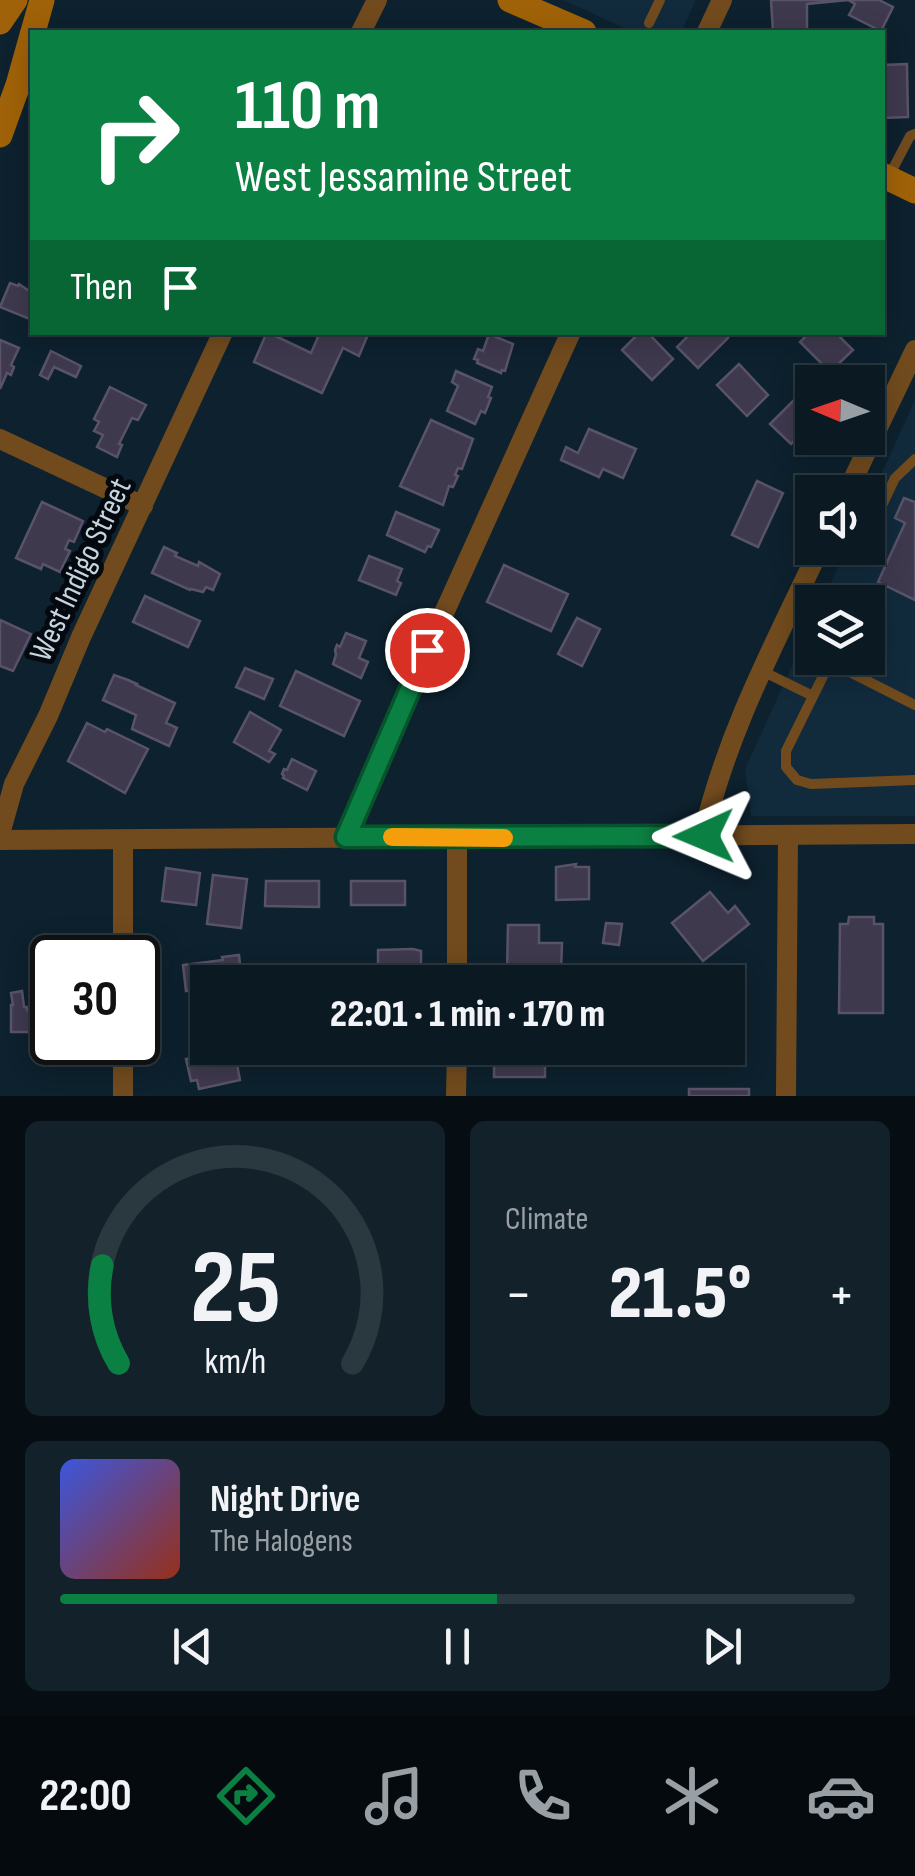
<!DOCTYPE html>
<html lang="en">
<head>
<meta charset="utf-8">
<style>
  body { margin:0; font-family:"Sofia Sans Condensed",sans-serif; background:#13222a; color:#f1f3f6; height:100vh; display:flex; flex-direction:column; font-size:38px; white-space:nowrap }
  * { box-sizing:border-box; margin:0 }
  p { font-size:32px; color:#99a0a5 }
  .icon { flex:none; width:55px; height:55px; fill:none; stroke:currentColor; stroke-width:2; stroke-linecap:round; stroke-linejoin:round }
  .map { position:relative; height:1096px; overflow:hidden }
  .side { display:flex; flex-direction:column; gap:25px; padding:25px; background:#060e13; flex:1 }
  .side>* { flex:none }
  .hud { position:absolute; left:30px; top:30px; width:855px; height:305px; border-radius:0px; box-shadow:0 5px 25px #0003,0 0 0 2px #2a3840; background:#0b8043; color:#fff; overflow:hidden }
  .needle { width:65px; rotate:272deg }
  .buttons { position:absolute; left:795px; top:365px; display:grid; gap:20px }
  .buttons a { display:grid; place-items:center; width:90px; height:90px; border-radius:0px; background:#0a1922; box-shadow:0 5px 25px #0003,0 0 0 2px #2a3840; font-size:50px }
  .speed { position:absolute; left:30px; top:935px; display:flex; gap:20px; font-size:50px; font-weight:700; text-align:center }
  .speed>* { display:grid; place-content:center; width:130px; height:130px; border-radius:50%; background:#0a1922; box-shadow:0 5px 25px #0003,0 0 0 2px #2a3840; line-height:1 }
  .speed .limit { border:5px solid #111; border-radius:15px; background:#fff; color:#111 }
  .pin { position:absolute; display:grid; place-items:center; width:85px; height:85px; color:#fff; margin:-42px; border:5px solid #fff; border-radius:50%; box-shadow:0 2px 10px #0007 }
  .me { position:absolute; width:110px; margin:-55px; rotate:269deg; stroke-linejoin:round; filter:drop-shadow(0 0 8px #0008) }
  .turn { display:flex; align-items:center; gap:35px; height:210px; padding:0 40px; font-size:45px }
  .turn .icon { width:130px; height:130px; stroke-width:2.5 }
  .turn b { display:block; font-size:70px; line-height:85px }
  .then { display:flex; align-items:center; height:95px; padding:0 40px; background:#0003; gap:20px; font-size:38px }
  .big { font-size:75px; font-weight:800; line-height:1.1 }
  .side .card { flex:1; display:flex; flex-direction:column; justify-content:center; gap:15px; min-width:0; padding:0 35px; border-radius:15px; background:#13222a }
  .side .dial { align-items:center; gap:0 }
  .dial svg { height:260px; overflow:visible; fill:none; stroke:#2a3840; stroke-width:7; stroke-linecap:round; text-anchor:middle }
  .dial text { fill:#f1f3f6; stroke:none }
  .song { display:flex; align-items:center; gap:30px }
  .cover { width:120px; height:120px; border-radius:15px; background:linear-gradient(135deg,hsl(230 70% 55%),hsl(10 70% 35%)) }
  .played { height:10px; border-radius:5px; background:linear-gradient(90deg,#0b8043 55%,#2a3840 55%) }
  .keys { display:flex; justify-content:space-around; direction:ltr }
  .heat { display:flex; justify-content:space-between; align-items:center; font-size:55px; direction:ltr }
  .side .tiles { flex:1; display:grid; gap:25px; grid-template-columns:1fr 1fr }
  .card:last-child { grid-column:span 2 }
  .trip { position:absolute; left:190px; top:965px; width:555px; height:100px; border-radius:0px; background:#0a1922; box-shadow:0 5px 25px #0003,0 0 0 2px #2a3840; font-weight:800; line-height:100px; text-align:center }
  .tabs { display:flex; height:160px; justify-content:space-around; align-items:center; background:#040a0e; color:#99a0a5 }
  .tabs .icon { width:70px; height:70px }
  .tabs .active { color:#0b8043 }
  .tabs b { font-size:45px; color:#f1f3f6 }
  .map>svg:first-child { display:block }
  .built { fill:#112b3d }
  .building { fill:#3f394e; stroke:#595369; stroke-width:2.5 }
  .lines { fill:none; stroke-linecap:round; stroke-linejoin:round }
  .lane { stroke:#714b1e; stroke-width:10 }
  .street { stroke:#714b1e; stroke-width:20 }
  .secondary { stroke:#a06208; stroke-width:25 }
  .route-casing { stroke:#07532c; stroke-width:25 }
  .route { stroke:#0b8043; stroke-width:18 }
  .slow { stroke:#f59e0b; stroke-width:18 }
  .labels { text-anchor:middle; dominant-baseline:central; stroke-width:10; stroke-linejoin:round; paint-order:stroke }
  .street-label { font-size:32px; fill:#c7d4dd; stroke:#03090f }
</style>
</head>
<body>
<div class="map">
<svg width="915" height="1096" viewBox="0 0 915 1096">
  <rect width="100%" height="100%" fill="#0d212e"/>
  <g class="built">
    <polygon points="563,0 696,0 681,32 633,32"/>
    <polygon points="915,400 915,816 751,816 745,769 812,622 812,658 868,658 868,602 822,602 847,548 868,548 868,503"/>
  </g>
  <g class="building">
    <polygon points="771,0 879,0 893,7 881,31 849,15 855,4 848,0 807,4 807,32 773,32"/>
    <polygon points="907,64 908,117 882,118 882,65"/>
    <polygon points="10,283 18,286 19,284 32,293 32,320 0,307"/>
    <polygon points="267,332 311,353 318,337 308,332 369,332 359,356 343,348 322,393 254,362"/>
    <polygon points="640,332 647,332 673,359 652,380 622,350"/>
    <polygon points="692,332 723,332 728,338 698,368 677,347"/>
    <polygon points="810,332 835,332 853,350 830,372 800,342"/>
    <polygon points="489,334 513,344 505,371 502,370 501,373 477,363 478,360 474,359 478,349 483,351"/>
    <polygon points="0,340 19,348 11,365 14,367 11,375 7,373 0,389"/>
    <polygon points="51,351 81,366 76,377 54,367 48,379 40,375"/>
    <polygon points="739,364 768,395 747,416 717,385"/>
    <polygon points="456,371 492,387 488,397 491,398 485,413 481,411 475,424 447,411 458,386 452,382"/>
    <polygon points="110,387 146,405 138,420 132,418 119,444 122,445 117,457 97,447 103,435 94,431 99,422 94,419"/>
    <polygon points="804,390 812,398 812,422 791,444 770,424"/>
    <polygon points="431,420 473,439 462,469 458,468 455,475 458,476 453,487 449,486 443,505 400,486"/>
    <polygon points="589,429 636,449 623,478 603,469 599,477 561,460 566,447 578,453"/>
    <polygon points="757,481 783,493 758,547 732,535"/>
    <polygon points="904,498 915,502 915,600 878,582 905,523 895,518"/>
    <polygon points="42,502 83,521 74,542 69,540 65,549 70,551 60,572 43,564 41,569 16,558"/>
    <polygon points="396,512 439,530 431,547 428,546 425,552 387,535"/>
    <polygon points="164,547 177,553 175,556 198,566 199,562 220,574 213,590 206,587 203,592 191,589 190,590 152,573"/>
    <polygon points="369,556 402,569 397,581 401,583 396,595 359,580"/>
    <polygon points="504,565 568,594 551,631 487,602"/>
    <polygon points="145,596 200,621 188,647 133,622"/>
    <polygon points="577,618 600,629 582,666 558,654"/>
    <polygon points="0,620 31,634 13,671 0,666"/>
    <polygon points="346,633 366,641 359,658 368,662 361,678 333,664 336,655 335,650 337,645 340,647"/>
    <polygon points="245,668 273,679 264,699 236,687"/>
    <polygon points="296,671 360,701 344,736 280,706"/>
    <polygon points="114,675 128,680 137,684 136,685 175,703 166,723 177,728 169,746 132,729 136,715 103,700"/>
    <polygon points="250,712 281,730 269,751 275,754 269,762 234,742"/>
    <polygon points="87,723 105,732 107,729 148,749 125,793 68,761"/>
    <polygon points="292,759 316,771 307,790 283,778 284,776 282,774 284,769 287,770"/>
    <polygon points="576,864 575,867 589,867 589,899 556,900 556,867"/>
    <polygon points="166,868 200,873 196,905 162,901"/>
    <polygon points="213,875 247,879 241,928 207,924"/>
    <polygon points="266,881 319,881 319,907 265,906"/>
    <rect x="351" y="881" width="54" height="24"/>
    <polygon points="710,892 728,913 735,906 749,924 703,961 672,923"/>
    <polygon points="849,917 874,917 874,924 883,924 883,1013 839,1013 840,924 848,924"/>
    <polygon points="606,923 622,924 619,945 603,943"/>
    <polygon points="508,925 539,925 539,943 562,943 561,972 507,972"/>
    <polygon points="413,949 421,951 421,976 378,974 378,950"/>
    <polygon points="239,955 242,982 208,982 208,988 186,991 183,965 223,960 222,957"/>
    <polygon points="22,991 24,1007 27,1007 27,1010 32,1010 32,998 52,997 52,1031 35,1031 35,1033 30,1034 30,1032 11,1032 11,1005 13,1005 11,993"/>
    <polygon points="728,1035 737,1035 736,1064 715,1063 715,1053 706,1052 706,1048 728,1048"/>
    <polygon points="208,1045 208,1048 234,1048 240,1080 199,1089 197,1080 191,1081 186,1059 192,1058 190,1048"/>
    <rect x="494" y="1048" width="51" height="29"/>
    <rect x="689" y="1089" width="60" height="7"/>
  </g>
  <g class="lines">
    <g class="lane">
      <polyline points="649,23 660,0"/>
      <polyline points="888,178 910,136 915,134"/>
      <polyline points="868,535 895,478 915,459"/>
      <polyline points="817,555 836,561 858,554 862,548"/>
      <polyline points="762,671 813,696"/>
      <polyline points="915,705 830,662 786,751 786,767 797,780 811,784 915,780"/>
    </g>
    <g class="street">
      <polyline points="361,32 377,0"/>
      <polyline points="707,32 722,0"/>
      <polyline points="0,439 143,506"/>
      <polyline points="847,492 915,350"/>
      <polyline points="0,834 14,784 48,716 81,637 223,332"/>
      <path d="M703 836C726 734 776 641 820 548"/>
      <polyline points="346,837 411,686 571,332"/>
      <polyline points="0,840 915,834"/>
      <polyline points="123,958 123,841"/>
      <polyline points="457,982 457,838"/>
      <polyline points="123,1042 123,1096"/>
      <polyline points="456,1096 457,1048"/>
      <polyline points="786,1096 788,836"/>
    </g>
    <g class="secondary">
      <polyline points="510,0 584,32"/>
      <polyline points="0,22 15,0"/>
      <polyline points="33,32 42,0"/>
      <polyline points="0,135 18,85 32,35"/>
      <polyline points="882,175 915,191"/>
    </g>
  </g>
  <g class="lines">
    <g class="route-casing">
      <polyline id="route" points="427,650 346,837 704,836"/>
    </g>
    <use href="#route" class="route"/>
    <polyline class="slow" points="392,837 504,838"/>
  </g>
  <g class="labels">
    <g class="street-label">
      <text transform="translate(81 570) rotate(-65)">West Indigo Street</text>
    </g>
  </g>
</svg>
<div class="buttons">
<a><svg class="needle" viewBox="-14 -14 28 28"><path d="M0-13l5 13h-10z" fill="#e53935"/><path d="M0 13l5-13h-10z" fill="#99a0a5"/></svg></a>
<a><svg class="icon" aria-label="sound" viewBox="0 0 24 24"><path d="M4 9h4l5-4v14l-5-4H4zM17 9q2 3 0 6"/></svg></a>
<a><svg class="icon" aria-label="layers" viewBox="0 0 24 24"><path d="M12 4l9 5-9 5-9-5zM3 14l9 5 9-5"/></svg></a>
</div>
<div class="speed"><div class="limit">30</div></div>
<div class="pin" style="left:427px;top:650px;background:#d93025"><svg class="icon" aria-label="arrive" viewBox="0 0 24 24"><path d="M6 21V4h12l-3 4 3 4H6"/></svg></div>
<svg class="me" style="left:704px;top:836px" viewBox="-20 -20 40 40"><path d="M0-17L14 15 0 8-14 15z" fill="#0b8043" stroke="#fff" stroke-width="4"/></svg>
<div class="trip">22:01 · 1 min · 170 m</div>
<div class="hud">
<div class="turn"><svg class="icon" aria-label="right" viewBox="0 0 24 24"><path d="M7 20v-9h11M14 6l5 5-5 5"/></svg><div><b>110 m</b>West Jessamine Street</div></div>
<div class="then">Then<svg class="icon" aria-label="arrive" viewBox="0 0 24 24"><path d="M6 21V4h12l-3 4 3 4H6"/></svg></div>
</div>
</div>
<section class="side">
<div class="tiles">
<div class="card dial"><svg viewBox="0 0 100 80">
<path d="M14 69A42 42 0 1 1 86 69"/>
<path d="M14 69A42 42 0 0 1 9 39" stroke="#0b8043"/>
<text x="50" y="56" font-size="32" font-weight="700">25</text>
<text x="50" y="72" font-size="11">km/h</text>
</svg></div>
<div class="card"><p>Climate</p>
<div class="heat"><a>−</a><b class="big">21.5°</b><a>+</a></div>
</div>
<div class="card">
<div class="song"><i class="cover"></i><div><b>Night Drive</b><p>The Halogens</p></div></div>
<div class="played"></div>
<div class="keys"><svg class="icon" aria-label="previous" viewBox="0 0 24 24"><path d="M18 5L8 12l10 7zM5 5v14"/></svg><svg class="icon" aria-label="pause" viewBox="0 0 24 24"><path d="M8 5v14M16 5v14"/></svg><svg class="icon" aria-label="next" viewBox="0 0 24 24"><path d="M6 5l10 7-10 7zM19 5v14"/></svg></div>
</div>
</div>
</section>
<nav class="tabs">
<b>22:00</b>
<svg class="icon active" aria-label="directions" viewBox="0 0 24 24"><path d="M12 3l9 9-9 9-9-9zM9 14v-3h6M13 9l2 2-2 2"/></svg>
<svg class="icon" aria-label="music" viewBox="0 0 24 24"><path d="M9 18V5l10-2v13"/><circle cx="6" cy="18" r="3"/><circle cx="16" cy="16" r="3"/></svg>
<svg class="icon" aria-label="phone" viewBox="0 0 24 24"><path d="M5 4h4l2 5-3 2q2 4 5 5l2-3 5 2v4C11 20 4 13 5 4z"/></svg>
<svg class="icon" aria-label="climate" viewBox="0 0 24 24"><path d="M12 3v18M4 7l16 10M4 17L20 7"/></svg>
<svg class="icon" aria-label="car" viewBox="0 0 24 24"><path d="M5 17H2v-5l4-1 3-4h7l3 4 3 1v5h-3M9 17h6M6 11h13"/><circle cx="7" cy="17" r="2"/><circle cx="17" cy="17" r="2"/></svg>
</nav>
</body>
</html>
